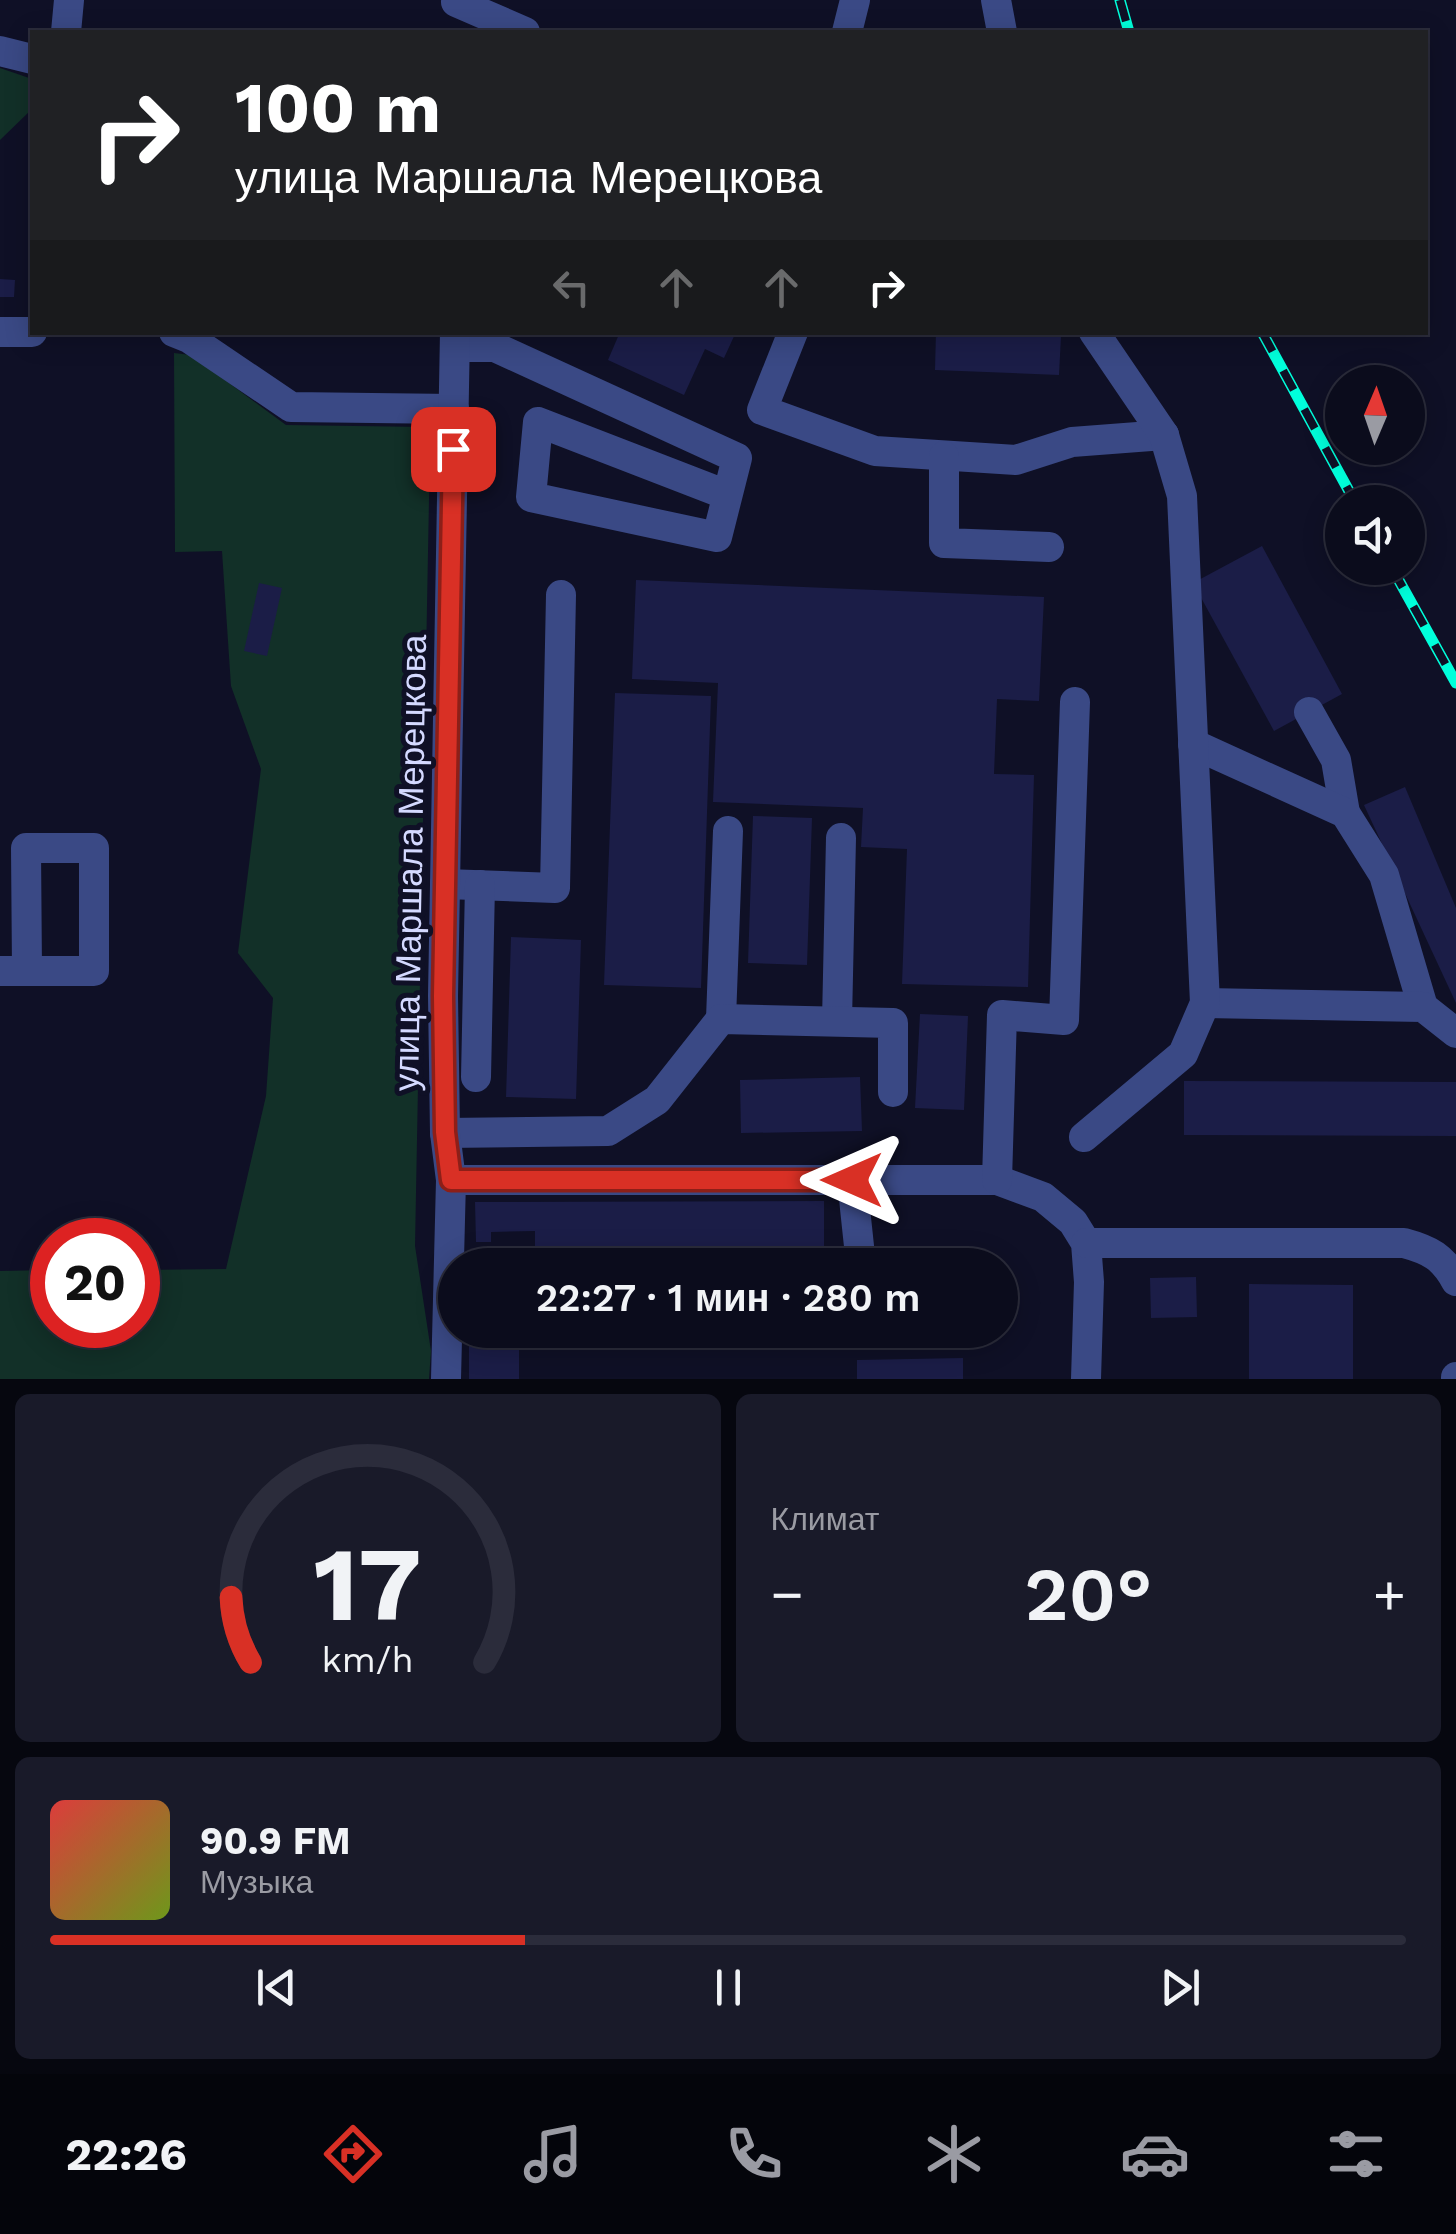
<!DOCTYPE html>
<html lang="ru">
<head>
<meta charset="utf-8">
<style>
  body { margin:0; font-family:"Work Sans",sans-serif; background:#191a29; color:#f1f3f6; height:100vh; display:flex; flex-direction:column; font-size:38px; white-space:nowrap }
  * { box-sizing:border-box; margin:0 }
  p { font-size:32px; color:#9a9ba3 }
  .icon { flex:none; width:55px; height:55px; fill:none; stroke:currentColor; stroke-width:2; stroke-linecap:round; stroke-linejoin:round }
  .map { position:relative; height:1379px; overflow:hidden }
  .drawer { display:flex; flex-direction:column; gap:15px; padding:15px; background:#06070f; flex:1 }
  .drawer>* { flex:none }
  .top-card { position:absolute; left:30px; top:30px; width:1398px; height:305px; border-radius:0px; box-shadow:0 5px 25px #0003,0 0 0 2px #2b2c3b; background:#202124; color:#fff; overflow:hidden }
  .needle { width:65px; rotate:2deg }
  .tools { position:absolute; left:1325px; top:365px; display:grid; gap:20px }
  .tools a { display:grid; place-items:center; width:100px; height:100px; border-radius:50%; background:#0b0c1c; box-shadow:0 5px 25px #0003,0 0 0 2px #2b2c3b; font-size:50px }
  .speed { position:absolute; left:30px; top:1218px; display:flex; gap:20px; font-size:50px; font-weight:700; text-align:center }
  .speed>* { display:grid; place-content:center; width:130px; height:130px; border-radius:50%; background:#0b0c1c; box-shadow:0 5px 25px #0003,0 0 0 2px #2b2c3b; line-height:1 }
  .speed .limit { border:15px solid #d22; background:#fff; color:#111 }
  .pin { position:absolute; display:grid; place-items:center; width:85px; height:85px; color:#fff; margin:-42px; border-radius:20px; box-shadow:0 5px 15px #0006 }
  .me { position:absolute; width:110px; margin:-55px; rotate:270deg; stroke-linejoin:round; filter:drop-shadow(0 0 8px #0008) }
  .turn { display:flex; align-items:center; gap:35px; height:210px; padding:0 40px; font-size:45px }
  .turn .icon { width:130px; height:130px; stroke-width:2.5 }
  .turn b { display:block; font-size:70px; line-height:85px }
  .lanes { display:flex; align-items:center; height:95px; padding:0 40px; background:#0003; justify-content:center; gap:50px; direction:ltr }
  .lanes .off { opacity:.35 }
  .big { font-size:75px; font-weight:600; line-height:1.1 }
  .drawer .tile { flex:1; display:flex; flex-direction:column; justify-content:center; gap:15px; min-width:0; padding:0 35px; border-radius:15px; background:#191a29 }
  .drawer .dial { align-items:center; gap:0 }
  .dial svg { height:260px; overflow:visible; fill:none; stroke:#2b2c3b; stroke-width:7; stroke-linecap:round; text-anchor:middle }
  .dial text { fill:#f1f3f6; stroke:none }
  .song { display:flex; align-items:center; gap:30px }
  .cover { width:120px; height:120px; border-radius:15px; background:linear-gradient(135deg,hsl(0 70% 55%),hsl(80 70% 35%)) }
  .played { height:10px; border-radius:5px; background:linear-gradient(90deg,#d93025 35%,#2b2c3b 35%) }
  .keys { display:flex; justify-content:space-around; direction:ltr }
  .heat { display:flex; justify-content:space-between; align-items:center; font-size:55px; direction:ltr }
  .drawer .tiles { flex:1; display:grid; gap:15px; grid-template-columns:1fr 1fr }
  .tile:last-child { grid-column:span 2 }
  .trip { position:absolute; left:438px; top:1248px; width:580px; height:100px; border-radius:50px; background:#0b0c1c; box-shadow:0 5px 25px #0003,0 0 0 2px #2b2c3b; font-weight:600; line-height:100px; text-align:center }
  .dock { display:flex; height:160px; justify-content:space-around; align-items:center; background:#04050b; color:#9a9ba3 }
  .dock .icon { width:70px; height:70px }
  .dock .current { color:#d93025 }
  .dock b { font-size:45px; color:#f1f3f6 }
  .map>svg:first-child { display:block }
  .green { fill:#123028 }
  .building { fill:#1b1d47 }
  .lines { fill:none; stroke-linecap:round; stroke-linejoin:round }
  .minor { stroke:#3a4985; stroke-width:30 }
  .rail-casing { stroke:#00ffdb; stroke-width:11 }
  .rail { stroke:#0f1026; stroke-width:8; stroke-dasharray:22; stroke-linecap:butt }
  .route-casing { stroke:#8d1f18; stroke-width:25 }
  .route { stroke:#d93025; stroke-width:18 }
  .labels { text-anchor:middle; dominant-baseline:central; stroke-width:10; stroke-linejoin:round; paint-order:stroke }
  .street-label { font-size:35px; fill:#d4d9ff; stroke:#0f1026 }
</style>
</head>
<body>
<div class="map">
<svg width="1456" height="1379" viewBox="0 0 1456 1379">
  <rect width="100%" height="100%" fill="#0f1026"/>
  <g class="green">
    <polygon points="0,68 32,79 32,109 0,140"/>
    <polygon points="174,353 191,355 286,425 424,427 430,446 415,1246 431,1351 429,1379 0,1379 0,1271 52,1270 52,1325 138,1325 138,1270 226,1269 266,1096 273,998 238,953 261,769 231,686 222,551 175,552"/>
  </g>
  <g class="building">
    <polygon points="0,279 15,280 14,297 0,297"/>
    <polygon points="620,332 736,332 724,358 705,349 684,395 608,360"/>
    <polygon points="936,332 1061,336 1059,375 935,370"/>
    <polygon points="1262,546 1342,694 1274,731 1193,583"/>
    <polygon points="636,580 1044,597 1039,701 997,699 994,774 1034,775 1028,987 902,984 907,849 861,847 863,808 713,802 718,683 632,679"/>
    <polygon points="259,583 282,588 267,656 244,651"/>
    <polygon points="615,693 711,696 701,988 604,985"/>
    <polygon points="1405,787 1456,908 1456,1003 1364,805"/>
    <polygon points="753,816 812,818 807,965 748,963"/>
    <polygon points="511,937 581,940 576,1099 506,1097"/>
    <polygon points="920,1014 968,1016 964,1110 915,1108"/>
    <polygon points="860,1077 862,1131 741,1133 740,1080"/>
    <polygon points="1184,1081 1456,1082 1456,1136 1184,1135"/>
    <polygon points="824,1201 824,1265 535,1265 535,1231 491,1232 491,1242 476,1242 475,1202"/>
    <polygon points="1196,1277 1197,1317 1151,1318 1150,1278"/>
    <polygon points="1249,1284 1353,1285 1353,1379 1249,1379"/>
    <rect x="469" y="1344" width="50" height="35"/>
    <polygon points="963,1358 963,1379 857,1379 857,1360"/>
  </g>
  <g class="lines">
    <g class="minor">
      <polyline points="996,0 1002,32"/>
      <polyline points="456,2 525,32"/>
      <polyline points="66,32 69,0"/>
      <polyline points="847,32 855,0"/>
      <polyline points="0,51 32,59"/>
      <polyline points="0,332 32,332"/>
      <polyline points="174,332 189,338 291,407 454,409"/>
      <polyline points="793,332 762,410 875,451 1016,460 1072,442 1164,435"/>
      <polyline points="455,347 495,347 737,458 717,537 531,497 538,422 727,495"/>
      <polyline points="944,456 944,543 1049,547"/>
      <polyline points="1309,712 1336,760 1345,813"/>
      <polyline points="1193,744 1345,813 1384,875 1423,1007"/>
      <polyline points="445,884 555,888 561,595"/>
      <polyline points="0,971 94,971 94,848 26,848 27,971"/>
      <polyline points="1205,1003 1423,1007 1456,1033"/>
      <polyline points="721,1019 728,831"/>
      <polyline points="837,1021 841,838"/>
      <polyline points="476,1077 480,885"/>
      <polyline points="445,1133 608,1131 657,1100 721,1019 893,1023 893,1092"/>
      <polyline points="1084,1137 1183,1054 1205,1003 1182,496 1164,435 1094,332"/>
      <polyline points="451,1180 997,1180 1043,1197 1073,1222 1086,1243 1089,1282 1086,1379"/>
      <polyline points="852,1180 861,1265"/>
      <polyline points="997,1180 1002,1015 1064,1020 1075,702"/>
      <path d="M1086 1243H1404C1430 1250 1443 1257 1456 1281"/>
      <polyline points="446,1379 451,1180 445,1133 443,996 455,332"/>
      <polyline points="1456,1379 1456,1377"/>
    </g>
    <g class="rail-casing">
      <g id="rail">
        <polyline points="1120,0 1129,32"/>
        <polyline points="1262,332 1355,502"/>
        <polyline points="1392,568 1456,683"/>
      </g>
    </g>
    <use href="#rail" class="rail"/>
  </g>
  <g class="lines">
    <g class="route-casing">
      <polyline id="route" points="453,449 443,996 445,1132 451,1180 852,1180"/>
    </g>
    <use href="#route" class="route"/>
  </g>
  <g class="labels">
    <g class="street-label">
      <text transform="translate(410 863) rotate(-89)">улица Маршала Мерецкова</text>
    </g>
  </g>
</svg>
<div class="tools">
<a><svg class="needle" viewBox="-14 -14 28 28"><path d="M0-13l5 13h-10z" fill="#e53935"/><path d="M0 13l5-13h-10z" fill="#9a9ba3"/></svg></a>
<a><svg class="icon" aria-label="sound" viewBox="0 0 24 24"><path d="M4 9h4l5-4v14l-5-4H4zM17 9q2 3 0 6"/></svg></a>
</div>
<div class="speed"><div class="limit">20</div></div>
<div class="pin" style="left:453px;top:449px;background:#d93025"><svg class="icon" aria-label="arrive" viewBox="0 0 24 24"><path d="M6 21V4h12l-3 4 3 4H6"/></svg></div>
<svg class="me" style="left:852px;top:1180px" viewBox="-20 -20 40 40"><path d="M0-17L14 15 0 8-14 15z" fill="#d93025" stroke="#fff" stroke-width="4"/></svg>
<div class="trip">22:27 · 1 мин · 280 m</div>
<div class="top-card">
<div class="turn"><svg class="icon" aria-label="right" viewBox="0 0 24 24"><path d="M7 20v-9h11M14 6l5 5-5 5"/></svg><div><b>100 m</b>улица Маршала Мерецкова</div></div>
<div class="lanes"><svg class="icon off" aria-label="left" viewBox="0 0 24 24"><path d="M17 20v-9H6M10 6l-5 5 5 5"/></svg><svg class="icon off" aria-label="ahead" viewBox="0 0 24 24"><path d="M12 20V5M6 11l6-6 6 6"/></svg><svg class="icon off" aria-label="ahead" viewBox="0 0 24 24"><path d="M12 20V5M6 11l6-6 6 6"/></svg><svg class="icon" aria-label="right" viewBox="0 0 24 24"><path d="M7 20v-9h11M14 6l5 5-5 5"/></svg></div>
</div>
</div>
<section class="drawer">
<div class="tiles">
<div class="tile dial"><svg viewBox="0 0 100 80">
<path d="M14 69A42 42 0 1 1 86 69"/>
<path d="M14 69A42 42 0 0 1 8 49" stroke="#d93025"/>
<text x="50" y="56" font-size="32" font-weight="700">17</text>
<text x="50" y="72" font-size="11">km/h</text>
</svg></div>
<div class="tile"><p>Климат</p>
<div class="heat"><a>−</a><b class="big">20°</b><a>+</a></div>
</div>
<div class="tile">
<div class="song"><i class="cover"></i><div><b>90.9 FM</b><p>Музыка</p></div></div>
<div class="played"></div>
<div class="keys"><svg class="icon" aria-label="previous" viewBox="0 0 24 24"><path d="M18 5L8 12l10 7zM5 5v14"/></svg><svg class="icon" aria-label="pause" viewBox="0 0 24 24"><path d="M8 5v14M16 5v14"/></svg><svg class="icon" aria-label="next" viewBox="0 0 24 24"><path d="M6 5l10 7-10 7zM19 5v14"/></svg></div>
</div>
</div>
</section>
<nav class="dock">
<b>22:26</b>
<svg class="icon current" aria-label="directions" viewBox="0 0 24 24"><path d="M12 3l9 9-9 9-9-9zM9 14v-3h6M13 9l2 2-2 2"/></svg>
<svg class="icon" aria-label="music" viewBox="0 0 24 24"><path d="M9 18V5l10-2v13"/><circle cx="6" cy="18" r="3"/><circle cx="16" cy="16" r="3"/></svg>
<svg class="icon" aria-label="phone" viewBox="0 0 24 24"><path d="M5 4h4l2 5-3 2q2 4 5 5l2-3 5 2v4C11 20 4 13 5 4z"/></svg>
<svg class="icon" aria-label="climate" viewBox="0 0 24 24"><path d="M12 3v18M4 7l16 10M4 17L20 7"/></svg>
<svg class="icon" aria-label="car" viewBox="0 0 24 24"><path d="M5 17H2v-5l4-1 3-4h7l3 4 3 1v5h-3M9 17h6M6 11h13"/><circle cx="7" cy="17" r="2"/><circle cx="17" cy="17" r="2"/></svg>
<svg class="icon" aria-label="filters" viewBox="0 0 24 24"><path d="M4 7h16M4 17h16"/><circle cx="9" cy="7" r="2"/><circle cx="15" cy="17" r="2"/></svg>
</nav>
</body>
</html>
